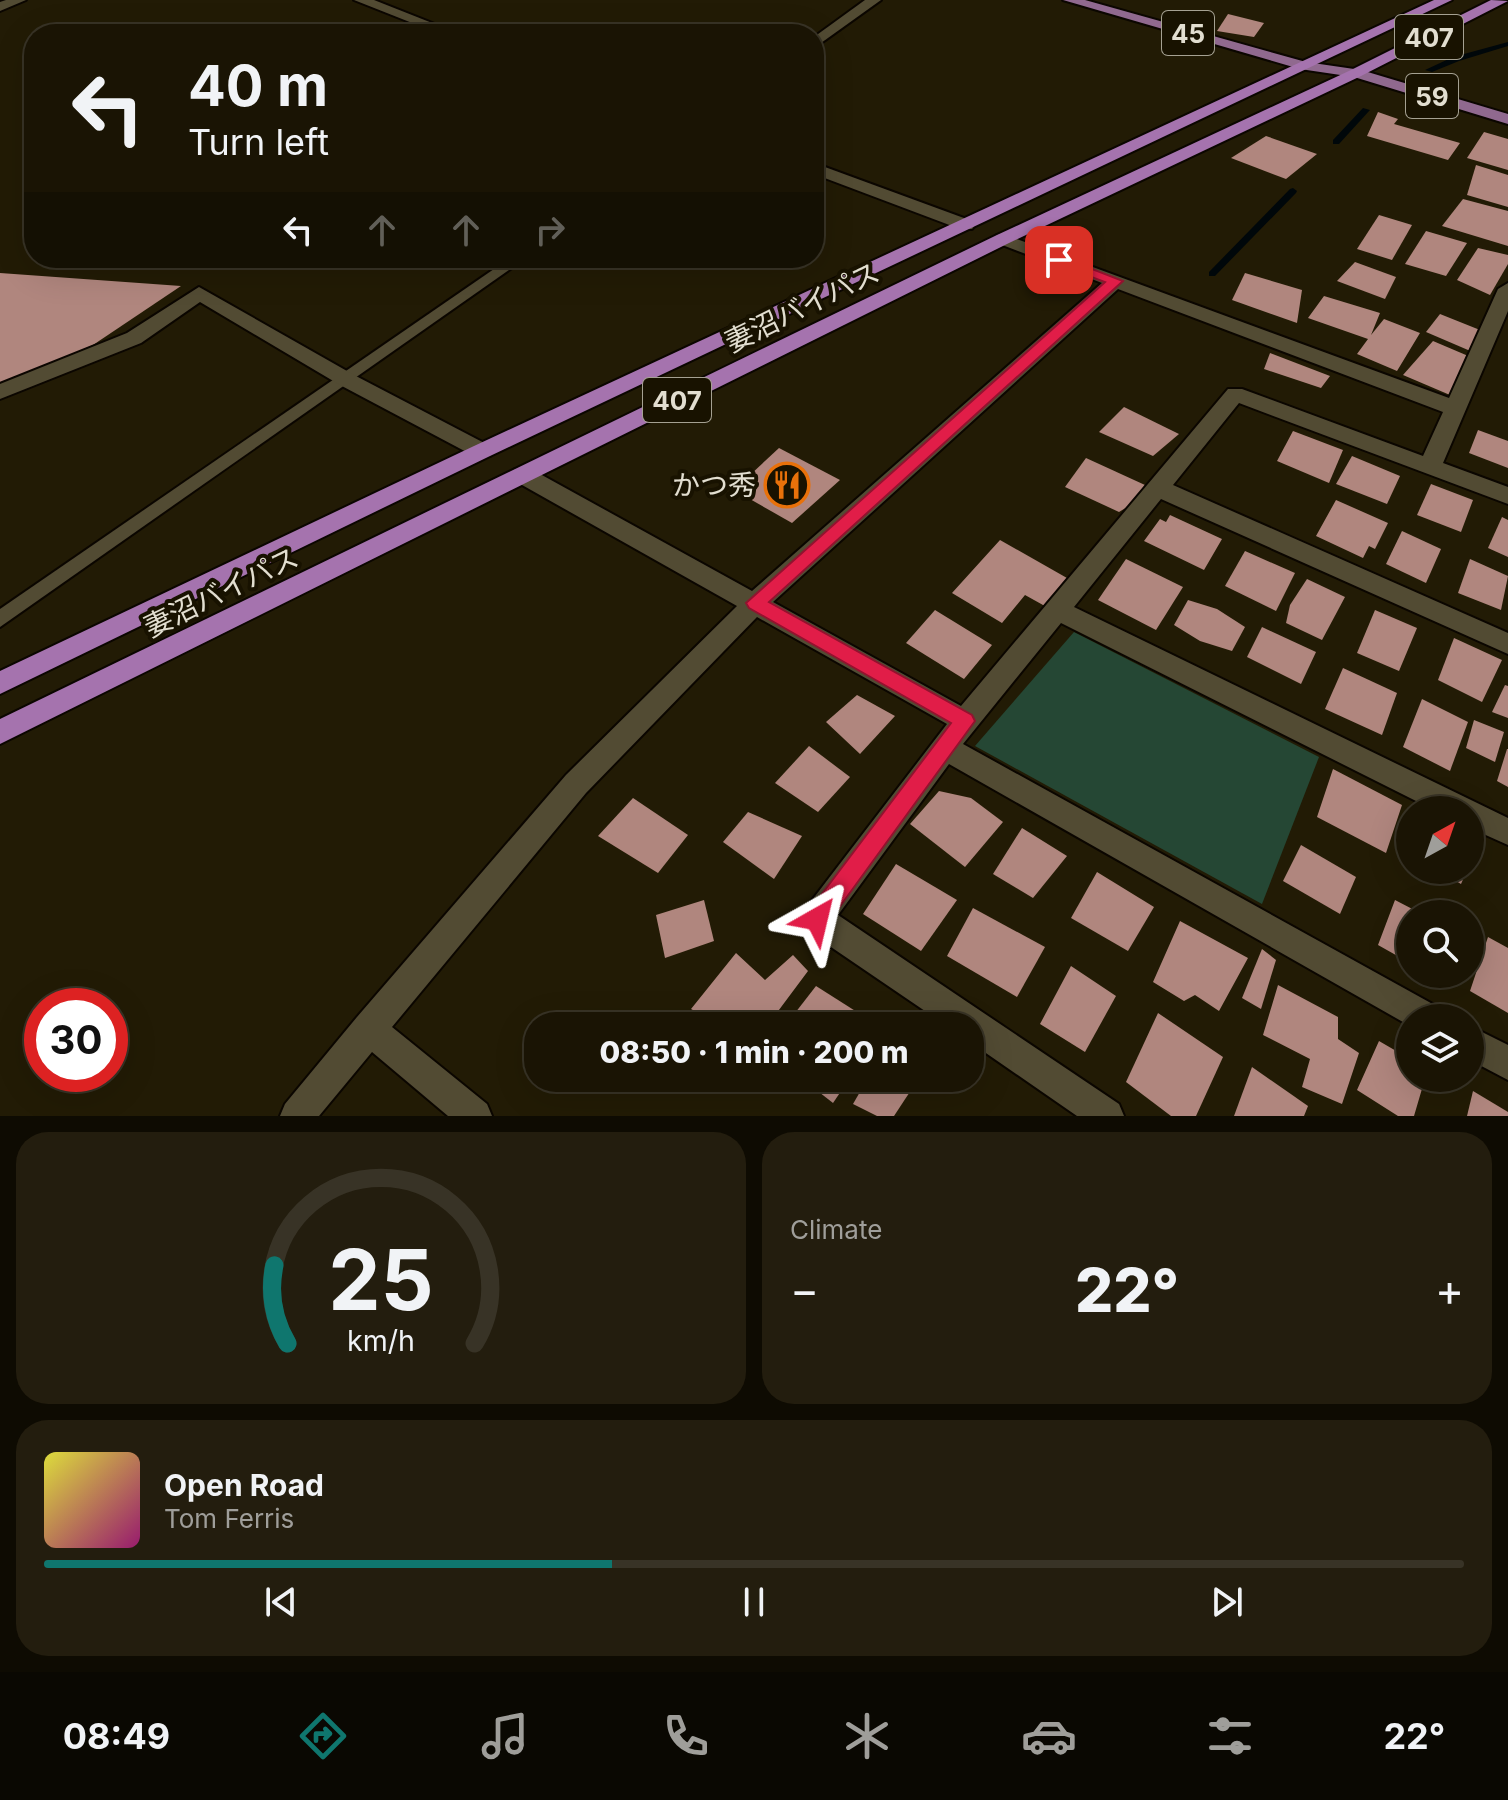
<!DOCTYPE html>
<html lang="en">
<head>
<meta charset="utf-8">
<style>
  body { margin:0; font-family:Inter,"Noto Sans JP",sans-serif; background:#231d0e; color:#f1f3f6; height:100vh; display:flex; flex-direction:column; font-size:30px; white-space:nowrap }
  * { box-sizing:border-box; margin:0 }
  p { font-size:26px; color:#9f9e9a }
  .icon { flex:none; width:44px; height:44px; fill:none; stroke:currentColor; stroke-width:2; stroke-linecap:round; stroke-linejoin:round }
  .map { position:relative; height:1116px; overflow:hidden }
  .panel { display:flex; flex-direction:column; gap:16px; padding:16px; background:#0e0b02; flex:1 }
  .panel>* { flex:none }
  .guide { position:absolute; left:24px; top:24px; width:800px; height:244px; border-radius:32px; box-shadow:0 8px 32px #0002,0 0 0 2px #383326; background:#1a1404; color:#f1f3f6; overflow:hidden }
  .needle { width:52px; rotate:40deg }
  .controls { position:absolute; left:1396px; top:796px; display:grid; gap:16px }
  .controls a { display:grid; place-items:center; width:88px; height:88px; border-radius:50%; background:#1a1404; box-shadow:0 8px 32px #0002,0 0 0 2px #383326; font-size:40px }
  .speed { position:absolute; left:24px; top:988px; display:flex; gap:16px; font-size:40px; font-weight:700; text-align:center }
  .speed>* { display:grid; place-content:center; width:104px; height:104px; border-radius:50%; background:#1a1404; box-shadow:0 8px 32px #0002,0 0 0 2px #383326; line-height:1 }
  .speed .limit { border:12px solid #d22; background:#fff; color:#111 }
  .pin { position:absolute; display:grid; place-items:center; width:68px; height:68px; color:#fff; margin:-34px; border-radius:16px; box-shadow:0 4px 12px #0006 }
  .me { position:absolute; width:88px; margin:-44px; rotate:37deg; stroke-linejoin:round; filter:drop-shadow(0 0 6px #0008) }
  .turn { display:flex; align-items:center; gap:28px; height:168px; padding:0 32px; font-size:36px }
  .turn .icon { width:104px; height:104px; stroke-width:2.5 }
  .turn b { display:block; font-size:56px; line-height:68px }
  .lanes { display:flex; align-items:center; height:76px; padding:0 32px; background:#0003; justify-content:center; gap:40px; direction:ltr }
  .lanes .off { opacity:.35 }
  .big { font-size:60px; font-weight:800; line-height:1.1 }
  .panel .card { flex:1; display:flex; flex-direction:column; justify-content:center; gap:12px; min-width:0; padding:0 28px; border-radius:32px; background:#231d0e }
  .panel .dial { align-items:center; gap:0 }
  .dial svg { height:208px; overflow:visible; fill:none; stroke:#383326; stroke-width:7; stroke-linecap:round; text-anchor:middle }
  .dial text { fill:#f1f3f6; stroke:none }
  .song { display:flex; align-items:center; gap:24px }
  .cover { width:96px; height:96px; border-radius:12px; background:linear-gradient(135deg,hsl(60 70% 55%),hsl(320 70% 35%)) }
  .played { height:8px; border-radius:4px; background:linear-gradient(90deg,#0f766e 40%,#383326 40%) }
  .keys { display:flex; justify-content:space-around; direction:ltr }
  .heat { display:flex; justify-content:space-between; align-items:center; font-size:44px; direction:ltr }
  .panel .tiles { flex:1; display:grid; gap:16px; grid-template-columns:1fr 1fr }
  .card:last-child { grid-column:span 2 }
  .trip { position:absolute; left:524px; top:1012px; width:460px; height:80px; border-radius:32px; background:#1a1404; box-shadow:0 8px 32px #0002,0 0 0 2px #383326; font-weight:800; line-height:80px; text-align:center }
  .tab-bar { display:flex; height:128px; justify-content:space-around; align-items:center; background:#0a0802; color:#9f9e9a }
  .tab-bar .icon { width:56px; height:56px }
  .tab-bar .on { color:#0f766e }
  .tab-bar b { font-size:36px; color:#f1f3f6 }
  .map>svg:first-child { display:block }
  .green { fill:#254734 }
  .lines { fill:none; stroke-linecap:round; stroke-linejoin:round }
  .stream { fill:#00070a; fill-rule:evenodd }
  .building { fill:#b0867e }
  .service-casing { stroke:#0b0600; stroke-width:4 }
  .minor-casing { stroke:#0b0600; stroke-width:4 }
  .primary-casing { stroke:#0b0600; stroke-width:4 }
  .trunk-casing { stroke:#0b0600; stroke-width:4 }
  .service { fill:#524b33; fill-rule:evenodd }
  .minor { fill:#524b33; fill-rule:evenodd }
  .primary { fill:#90698f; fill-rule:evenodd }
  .trunk { fill:#a573ae; fill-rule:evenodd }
  .route { fill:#e11d48; stroke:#92132f; stroke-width:2 }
  .labels { text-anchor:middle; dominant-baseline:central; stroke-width:8; stroke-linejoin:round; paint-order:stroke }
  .shield { fill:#181200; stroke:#a5a192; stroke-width:2 }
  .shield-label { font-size:26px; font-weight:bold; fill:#e2ded0 }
  .street-label { font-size:28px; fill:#e2ded0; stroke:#181200 }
  .poi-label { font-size:28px; fill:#e2ded0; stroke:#181200; text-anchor:end }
</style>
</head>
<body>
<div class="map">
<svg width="1508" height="1116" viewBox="0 0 1508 1116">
  <rect width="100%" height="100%" fill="#221b05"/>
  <polygon class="green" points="1074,632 1319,757 1262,904 975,746"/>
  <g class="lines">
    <g class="stream">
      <polygon points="1508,42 1508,46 1459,61 1432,72 1425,70 1453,57"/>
      <polygon points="1363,108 1370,110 1339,144 1333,144 1333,140"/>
      <polygon points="1293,188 1297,191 1296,193 1215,276 1209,276 1209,272 1290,189"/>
    </g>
  </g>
  <g class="building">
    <polygon points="1228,14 1264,23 1254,37 1217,31"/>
    <polygon points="1378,112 1398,119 1394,124 1460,143 1448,160 1367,136"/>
    <polygon points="1484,132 1508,139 1508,170 1467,158"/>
    <polygon points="1266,136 1317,154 1286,179 1231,158"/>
    <polygon points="1476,165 1508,175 1508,207 1467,195"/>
    <polygon points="1463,199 1508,211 1508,246 1442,226"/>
    <polygon points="1379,215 1412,225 1392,260 1357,249"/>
    <polygon points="1426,231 1467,243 1446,276 1405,264"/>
    <polygon points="1478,248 1508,255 1508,264 1490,295 1457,280"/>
    <polygon points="1355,262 1396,277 1385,299 1337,281"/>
    <polygon points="0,273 181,286 93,345 0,385"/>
    <polygon points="1245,273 1302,290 1297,323 1232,300"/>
    <polygon points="1324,296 1380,313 1371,335 1384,319 1420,333 1397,371 1357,354 1368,339 1308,318"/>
    <polygon points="1440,314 1485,332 1475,353 1426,332"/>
    <polygon points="1433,341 1473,358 1450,395 1403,375"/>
    <polygon points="1270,353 1330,376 1321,388 1264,369"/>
    <polygon points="1124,407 1179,434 1153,456 1099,432"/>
    <polygon points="1478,430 1508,441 1508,468 1469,453"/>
    <polygon points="1293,431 1343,450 1329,483 1277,461"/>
    <polygon points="779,448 840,480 792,523 734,490"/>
    <polygon points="1352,456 1400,476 1387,504 1336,484"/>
    <polygon points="1086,458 1145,485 1132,504 1119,512 1065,487"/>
    <polygon points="1431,484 1473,500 1461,532 1417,515"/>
    <polygon points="1336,500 1388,523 1375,549 1369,546 1363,558 1316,536"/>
    <polygon points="1170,515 1222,539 1204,570 1144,541 1160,519 1166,522"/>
    <polygon points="1502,517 1508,520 1508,557 1488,548"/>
    <polygon points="1402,531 1441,549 1426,583 1386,564"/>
    <polygon points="1000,540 1074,582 1052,610 1025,595 1002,623 952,593"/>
    <polygon points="1245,551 1295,573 1276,611 1225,586"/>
    <polygon points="1126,559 1183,587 1156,630 1098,600"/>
    <polygon points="1470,559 1508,576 1501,610 1458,593"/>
    <polygon points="1307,579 1345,597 1322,640 1286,623 1290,605"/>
    <polygon points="1188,600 1217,609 1245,627 1232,651 1200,641 1174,625"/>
    <polygon points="935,610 992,645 964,679 906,643"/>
    <polygon points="1375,610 1417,628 1399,671 1357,653"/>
    <polygon points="1262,627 1316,652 1301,684 1247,657"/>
    <polygon points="1454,638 1502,660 1482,702 1438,680"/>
    <polygon points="1343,668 1397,693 1382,735 1325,709"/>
    <polygon points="1505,685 1508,686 1508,718 1492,712"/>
    <polygon points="857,695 895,716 860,754 826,722"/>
    <polygon points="1422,699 1468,722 1450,771 1403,747"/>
    <polygon points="1474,720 1504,732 1495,762 1466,748"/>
    <polygon points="809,746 850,777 818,812 775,783"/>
    <polygon points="1507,749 1508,749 1508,787 1497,781"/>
    <polygon points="1333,769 1402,805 1386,853 1317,817"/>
    <polygon points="939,791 971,798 1003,822 965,867 910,824"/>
    <polygon points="633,798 688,835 658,873 598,836"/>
    <polygon points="748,812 802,836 774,879 723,842"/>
    <polygon points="1022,828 1067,856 1033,898 993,874"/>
    <polygon points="1301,845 1356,877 1340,914 1283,881"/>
    <polygon points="896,864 957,900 921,951 863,914"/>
    <polygon points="1437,870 1467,870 1461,884"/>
    <polygon points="1097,872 1154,907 1128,951 1071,918"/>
    <polygon points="704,900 714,941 665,958 656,915"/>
    <polygon points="1395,900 1422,914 1410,914 1410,963 1378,945"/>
    <polygon points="973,908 1045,947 1017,997 947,956"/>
    <polygon points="1180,921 1248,958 1219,1011 1195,995 1184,1001 1153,982"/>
    <polygon points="1488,937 1508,948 1508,1013 1470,991"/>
    <polygon points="1262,949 1276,960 1261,1009 1242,998"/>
    <polygon points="736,953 765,980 793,955 808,971 767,1026 748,1022 746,1026 722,1026 691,1009"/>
    <polygon points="1071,966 1116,996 1085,1052 1040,1024"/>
    <polygon points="1278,985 1338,1017 1338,1039 1359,1053 1342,1104 1302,1087 1310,1059 1263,1035"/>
    <polygon points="816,986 879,1026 785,1026"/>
    <polygon points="1158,1013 1223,1057 1196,1116 1171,1116 1126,1082"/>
    <polygon points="1379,1041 1410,1059 1410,1078 1438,1078 1435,1086 1424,1082 1414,1116 1398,1116 1357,1090"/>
    <polygon points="1252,1067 1308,1106 1304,1116 1234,1116"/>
    <polygon points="801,1078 850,1078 833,1103"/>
    <polygon points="868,1078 919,1078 894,1116 877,1116 853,1104"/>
    <polygon points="1473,1091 1508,1112 1508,1116 1467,1116"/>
  </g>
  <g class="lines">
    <g class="service-casing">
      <polygon id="service" points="510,258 526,258 0,627 0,609"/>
    </g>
    <g class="minor-casing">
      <g id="minor">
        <polygon points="6,0 26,0 0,11 0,2"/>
        <polygon points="354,0 374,0 460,34 440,34"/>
        <polygon points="865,0 881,0 814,48 814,37"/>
        <polygon points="814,163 972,221 975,225 972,229 960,229 814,174"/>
        <path d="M1003 234 1449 398 1498 289 1508 283V311L1443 463 1508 487V504L1239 403 1173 485 1508 633V654L1161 499 1074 607 1508 818V845L1470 828V810H1434L1061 623 963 744 1438 1007 1443 1018H1410V1026L949 764 838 915 1119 1104 1124 1116H1077L970 1042V1026H947L806 930 802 919 806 908 947 724 757 617 586 793 392 1027 487 1104 492 1116H448L372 1052 319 1116H280L285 1104 357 1017 566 775 737 606 515 481 512 475 515 469H531L752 591 1102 283 997 243 994 239 997 235ZM1118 289 1443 412 1423 456 1242 389H1228L961 706 773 602Z"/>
        <polygon points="199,287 354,375 490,446 493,451 490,456 474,456 340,385 200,302 141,343 0,399 0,384 127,333"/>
        <polygon points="1470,1026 1508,1045 1508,1080 1470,1060"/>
      </g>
    </g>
    <g class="primary-casing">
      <polygon id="primary" points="1063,0 1085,0 1306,62 1361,70 1508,114 1508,124 1354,77 1300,69"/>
    </g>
    <g class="trunk-casing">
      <g id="trunk">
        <polygon points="1434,0 1452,0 490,456 0,694 0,671 474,446"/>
        <polygon points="1491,0 1508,1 1361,76 1009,243 0,744 0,719 997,235 1351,70"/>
      </g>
    </g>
    <use href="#service" class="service"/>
    <use href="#minor" class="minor"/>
    <use href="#primary" class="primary"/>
    <use href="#trunk" class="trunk"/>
  </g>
  <polygon class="route" points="1059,256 1123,281 769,602 972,715 975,721 825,927 817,930 809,927 806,919 809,911 951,723 749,608 746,603 1105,282 1054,263 1054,257"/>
  <defs>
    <g id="restaurant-ring" transform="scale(2.3)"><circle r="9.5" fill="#181200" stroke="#e8710a" stroke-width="1.5"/><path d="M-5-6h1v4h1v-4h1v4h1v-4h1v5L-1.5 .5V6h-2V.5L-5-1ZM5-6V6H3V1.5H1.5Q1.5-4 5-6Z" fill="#e8710a"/></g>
  </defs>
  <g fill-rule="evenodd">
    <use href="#restaurant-ring" x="787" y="485"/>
  </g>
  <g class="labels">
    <g class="shield">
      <rect x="1162" y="11" width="52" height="44" rx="6"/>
      <rect x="1395" y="15" width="68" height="44" rx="6"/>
      <rect x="1406" y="74" width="52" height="44" rx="6"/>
      <rect x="643" y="378" width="68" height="44" rx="6"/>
    </g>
    <g class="shield-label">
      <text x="1188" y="33">45</text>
      <text x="1429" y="37">407</text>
      <text x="1432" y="96">59</text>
      <text x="677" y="400">407</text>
    </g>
    <g class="street-label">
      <text transform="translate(802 307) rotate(-26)">妻沼バイパス</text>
      <text transform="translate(221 592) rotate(-26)">妻沼バイパス</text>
    </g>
    <g class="poi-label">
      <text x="756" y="485">かつ秀</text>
    </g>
  </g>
</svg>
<div class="controls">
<a><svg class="needle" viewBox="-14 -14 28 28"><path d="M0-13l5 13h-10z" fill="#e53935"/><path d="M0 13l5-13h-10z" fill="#9f9e9a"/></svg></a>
<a><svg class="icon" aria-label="search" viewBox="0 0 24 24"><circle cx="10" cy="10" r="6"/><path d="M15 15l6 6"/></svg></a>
<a><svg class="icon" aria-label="layers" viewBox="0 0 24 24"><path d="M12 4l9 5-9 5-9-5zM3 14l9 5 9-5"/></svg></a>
</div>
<div class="speed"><div class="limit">30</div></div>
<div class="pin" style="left:1059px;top:260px;background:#d93025"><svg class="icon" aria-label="arrive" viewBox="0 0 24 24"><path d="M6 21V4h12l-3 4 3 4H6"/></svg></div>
<svg class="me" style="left:817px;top:919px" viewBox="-20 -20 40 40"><path d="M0-17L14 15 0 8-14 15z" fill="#e11d48" stroke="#fff" stroke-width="4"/></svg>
<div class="trip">08:50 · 1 min · 200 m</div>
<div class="guide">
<div class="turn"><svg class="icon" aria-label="left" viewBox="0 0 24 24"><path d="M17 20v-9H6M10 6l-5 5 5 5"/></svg><div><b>40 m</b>Turn left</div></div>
<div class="lanes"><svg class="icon" aria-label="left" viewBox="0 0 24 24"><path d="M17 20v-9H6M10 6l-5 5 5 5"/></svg><svg class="icon off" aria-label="ahead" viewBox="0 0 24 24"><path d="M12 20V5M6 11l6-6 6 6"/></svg><svg class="icon off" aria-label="ahead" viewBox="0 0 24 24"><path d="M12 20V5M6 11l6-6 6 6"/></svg><svg class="icon off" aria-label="right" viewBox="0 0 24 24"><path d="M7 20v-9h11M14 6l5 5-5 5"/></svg></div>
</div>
</div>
<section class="panel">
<div class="tiles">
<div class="card dial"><svg viewBox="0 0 100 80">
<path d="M14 69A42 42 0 1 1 86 69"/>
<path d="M14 69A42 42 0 0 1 9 39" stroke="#0f766e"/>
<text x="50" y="56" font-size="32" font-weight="700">25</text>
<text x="50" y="72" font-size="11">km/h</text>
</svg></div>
<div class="card"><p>Climate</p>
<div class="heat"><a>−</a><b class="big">22°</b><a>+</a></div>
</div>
<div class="card">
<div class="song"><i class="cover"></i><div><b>Open Road</b><p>Tom Ferris</p></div></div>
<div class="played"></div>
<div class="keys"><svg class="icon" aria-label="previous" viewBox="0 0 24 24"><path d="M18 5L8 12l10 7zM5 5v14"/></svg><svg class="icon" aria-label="pause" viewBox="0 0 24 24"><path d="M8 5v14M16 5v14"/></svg><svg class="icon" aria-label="next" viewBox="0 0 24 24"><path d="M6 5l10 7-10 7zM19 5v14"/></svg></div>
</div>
</div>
</section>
<nav class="tab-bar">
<b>08:49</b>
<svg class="icon on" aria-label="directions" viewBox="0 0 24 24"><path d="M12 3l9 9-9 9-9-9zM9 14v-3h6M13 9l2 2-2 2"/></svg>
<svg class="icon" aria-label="music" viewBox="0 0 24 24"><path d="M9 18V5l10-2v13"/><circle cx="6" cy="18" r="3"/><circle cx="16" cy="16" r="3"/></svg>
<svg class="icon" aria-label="phone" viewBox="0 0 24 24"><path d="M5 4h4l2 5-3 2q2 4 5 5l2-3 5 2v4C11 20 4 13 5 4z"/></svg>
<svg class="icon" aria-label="climate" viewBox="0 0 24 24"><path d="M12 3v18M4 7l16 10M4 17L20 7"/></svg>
<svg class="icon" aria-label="car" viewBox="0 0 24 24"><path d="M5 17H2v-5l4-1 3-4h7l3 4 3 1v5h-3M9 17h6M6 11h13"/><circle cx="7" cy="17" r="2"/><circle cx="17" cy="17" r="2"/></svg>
<svg class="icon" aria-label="filters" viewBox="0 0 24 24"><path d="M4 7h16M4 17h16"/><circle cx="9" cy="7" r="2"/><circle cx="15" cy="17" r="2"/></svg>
<b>22°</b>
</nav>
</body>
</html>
